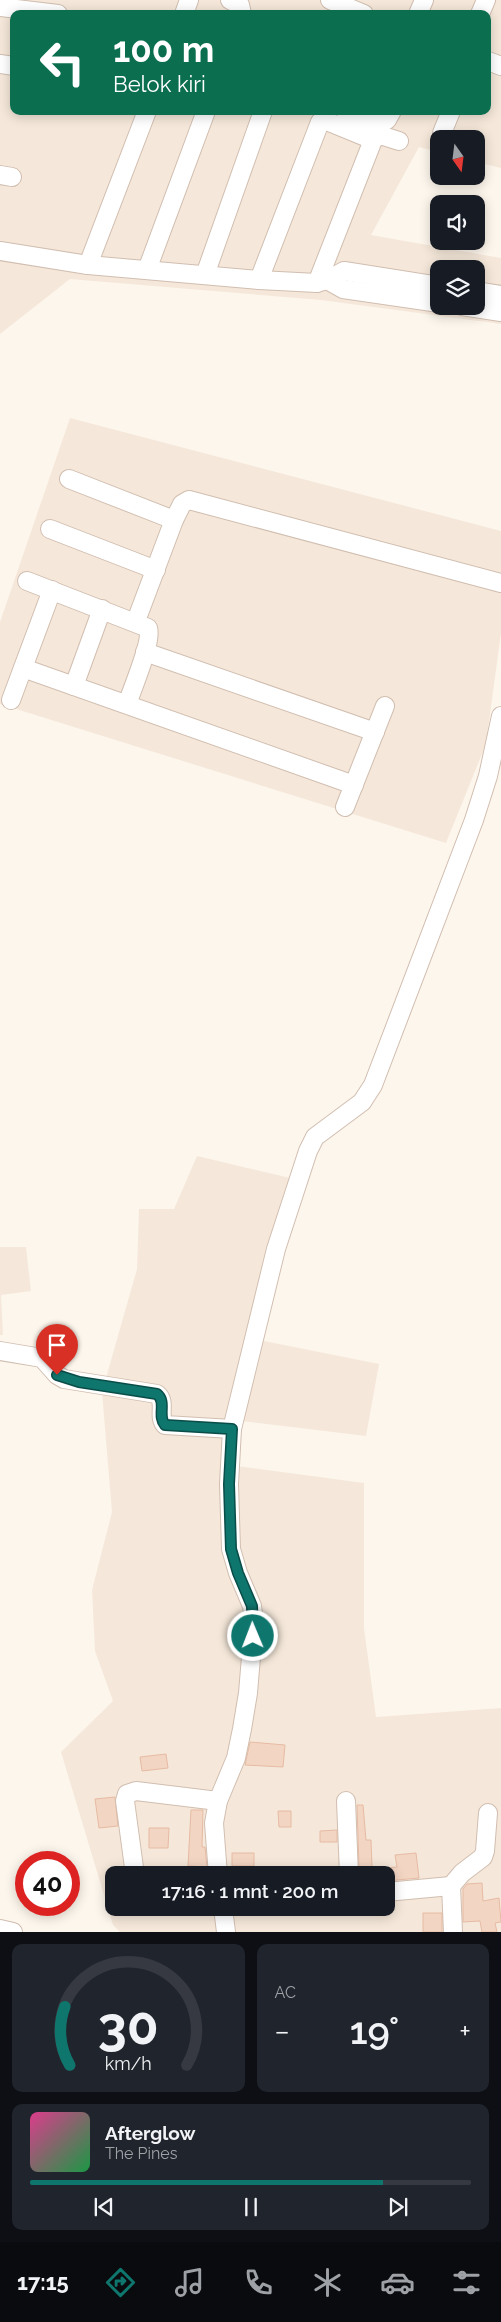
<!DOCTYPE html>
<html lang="id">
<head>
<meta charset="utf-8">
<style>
  body { margin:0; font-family:Raleway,sans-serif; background:#20242c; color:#f1f3f6; height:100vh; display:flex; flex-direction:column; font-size:19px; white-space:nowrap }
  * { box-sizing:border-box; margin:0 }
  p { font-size:16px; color:#9ea1a6 }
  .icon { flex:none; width:28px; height:28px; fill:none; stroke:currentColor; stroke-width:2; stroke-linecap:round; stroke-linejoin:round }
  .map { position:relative; height:1932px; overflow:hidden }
  .side { display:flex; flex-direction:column; gap:12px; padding:12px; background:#0d0f14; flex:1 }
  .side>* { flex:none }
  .top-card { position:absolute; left:10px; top:10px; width:481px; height:105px; border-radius:10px; box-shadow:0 2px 12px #0003; background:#0b6e4f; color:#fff; overflow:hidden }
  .needle { width:32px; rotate:166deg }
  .controls { position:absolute; left:430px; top:130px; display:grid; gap:10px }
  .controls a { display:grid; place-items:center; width:55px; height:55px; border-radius:10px; background:#171b24; box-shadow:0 2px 12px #0003; font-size:25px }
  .speed { position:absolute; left:15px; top:1851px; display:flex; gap:10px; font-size:25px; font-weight:700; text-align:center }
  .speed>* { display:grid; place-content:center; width:65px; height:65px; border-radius:50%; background:#171b24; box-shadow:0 2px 12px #0003; line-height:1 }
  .speed .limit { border:8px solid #d22; background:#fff; color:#111 }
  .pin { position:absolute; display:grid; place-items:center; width:42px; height:42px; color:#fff; margin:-51px -21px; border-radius:50% 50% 50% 0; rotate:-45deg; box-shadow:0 0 5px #0007 }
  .pin .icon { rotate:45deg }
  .me { position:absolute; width:55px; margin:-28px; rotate:359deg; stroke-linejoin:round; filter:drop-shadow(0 0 4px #0008) }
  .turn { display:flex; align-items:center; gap:18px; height:105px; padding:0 20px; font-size:22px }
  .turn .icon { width:65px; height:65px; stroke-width:2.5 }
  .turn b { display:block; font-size:35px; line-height:42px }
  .big { font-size:38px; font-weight:600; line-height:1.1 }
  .side .tile { flex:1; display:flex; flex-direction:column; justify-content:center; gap:8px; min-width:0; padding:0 18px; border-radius:10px; background:#20242c }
  .side .dial { align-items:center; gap:0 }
  .dial svg { height:130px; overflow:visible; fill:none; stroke:#363941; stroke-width:7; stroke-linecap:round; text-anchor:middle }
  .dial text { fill:#f1f3f6; stroke:none }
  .song { display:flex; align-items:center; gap:15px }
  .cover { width:60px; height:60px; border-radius:8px; background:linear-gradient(135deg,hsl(330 70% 55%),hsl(140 70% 35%)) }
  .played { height:5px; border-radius:2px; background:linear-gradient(90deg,#0f766e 80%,#363941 80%) }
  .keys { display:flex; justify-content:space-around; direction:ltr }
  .heat { display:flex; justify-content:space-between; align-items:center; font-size:28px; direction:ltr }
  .side .tiles { flex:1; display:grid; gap:12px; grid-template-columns:1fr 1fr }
  .tile:last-child { grid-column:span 2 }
  .trip { position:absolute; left:105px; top:1866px; width:290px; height:50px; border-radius:10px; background:#171b24; box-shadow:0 2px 12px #0003; font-weight:600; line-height:50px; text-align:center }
  .dock { display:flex; height:80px; justify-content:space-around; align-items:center; background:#090b0e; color:#9ea1a6 }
  .dock .icon { width:35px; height:35px }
  .dock .selected { color:#0f766e }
  .dock b { font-size:22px; color:#f1f3f6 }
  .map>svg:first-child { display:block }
  .residential { fill:#f5e8da; fill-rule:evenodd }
  .building { fill:#f3d5c3; stroke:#e6bba3 }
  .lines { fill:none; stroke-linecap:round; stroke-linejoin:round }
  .minor-casing { stroke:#d1beb0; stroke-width:20 }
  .minor { stroke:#fff; stroke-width:18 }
  .route-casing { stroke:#0a4d48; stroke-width:12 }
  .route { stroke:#0f766e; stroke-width:9 }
</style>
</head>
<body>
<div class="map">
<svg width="501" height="1932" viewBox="0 0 501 1932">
  <rect width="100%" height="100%" fill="#fdf6ec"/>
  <g class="residential">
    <path d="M0 0H501V168L476 162V139H439V152L419 147 371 235 501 258V324L321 300 70 279 0 334ZM14 14H488V111H14ZM439 269H476V306H439Z"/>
    <polygon points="70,418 501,531 501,633 486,744 446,843 0,704 0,622"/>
    <path d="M197 1156 299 1180 259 1340 379 1364 366 1436 241 1421 237 1466 364 1483V1628L376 1717 501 1708V1932H120L113 1925 61 1752 113 1701 95 1651 92 1590 112 1512 102 1392 137 1269 139 1209H174ZM114 1875H386V1908H114Z"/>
    <polygon points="0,1247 26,1247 31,1291 1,1295 3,1335 0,1335"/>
  </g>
  <g class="building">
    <polygon points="250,1742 285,1745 283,1767 245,1765"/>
    <polygon points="166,1754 168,1768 142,1771 140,1757"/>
    <polygon points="115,1797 118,1826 99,1828 95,1799"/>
    <polygon points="357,1805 363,1805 366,1840 371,1840 372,1867 359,1868"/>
    <polygon points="191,1810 203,1810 202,1847 205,1847 207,1867 188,1866"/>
    <polygon points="278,1811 291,1811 291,1827 279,1827"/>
    <polygon points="149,1828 169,1828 168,1848 149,1848"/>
    <polygon points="337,1830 337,1842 320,1842 320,1831"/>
    <rect x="232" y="1853" width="22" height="13"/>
    <polygon points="416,1853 419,1878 386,1881 386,1868 397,1867 395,1855"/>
    <polygon points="482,1883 483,1901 499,1898 501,1922 495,1923 497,1932 482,1932 480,1921 463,1922 463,1889 467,1884"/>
    <rect x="423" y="1913" width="19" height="19"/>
  </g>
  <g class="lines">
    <g class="minor-casing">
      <g id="minor">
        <polyline points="230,0 240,5 242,14"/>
        <polyline points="330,0 364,14"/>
        <polyline points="0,7 58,14"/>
        <polyline points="184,14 189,0"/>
        <polyline points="418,14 424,0"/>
        <polyline points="480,14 486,0"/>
        <polyline points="488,61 501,66"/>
        <polyline points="0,64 14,66"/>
        <polyline points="345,111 374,122 383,122 387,120 392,111"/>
        <polyline points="442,133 451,111"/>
        <polyline points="0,175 12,177"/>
        <polyline points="0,251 88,265 259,280 317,283 327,280 344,271 439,286"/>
        <polyline points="88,265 147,111"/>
        <polyline points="147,270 206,111"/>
        <polyline points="205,275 263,111"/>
        <polyline points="259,280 320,122 324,120 373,140"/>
        <polyline points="327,280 343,289 439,303"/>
        <polyline points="317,283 373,140 380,135 399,141"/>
        <polyline points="476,291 501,295"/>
        <polyline points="462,306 501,312"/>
        <polyline points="69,479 174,520"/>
        <polyline points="50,529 156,570"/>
        <path d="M27 581 148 628C153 640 132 690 127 704"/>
        <polyline points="136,621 174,520 182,504 189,500 501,583"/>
        <polyline points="145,652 375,732"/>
        <polyline points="23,668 354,785"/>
        <polyline points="74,686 102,609"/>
        <polyline points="11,700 52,590"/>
        <polyline points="345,807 385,706"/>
        <path d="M0 1351 42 1358 57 1375 64 1379 157 1394C167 1402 157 1416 165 1425L232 1429"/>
        <polyline points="346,1801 349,1875"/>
        <polyline points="135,1875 125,1801 127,1794 136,1791 218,1801"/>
        <polyline points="218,1875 214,1823 218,1801 236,1758 242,1729 248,1693 254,1621 252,1606 238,1573 231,1549 229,1484 232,1429 276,1249 308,1151 315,1137 362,1102 373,1085 474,820 488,776 501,716"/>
        <polyline points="386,1892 451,1886"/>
        <polyline points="223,1908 226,1932"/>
        <polyline points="0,1929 13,1932"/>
        <polyline points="453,1932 451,1886 462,1873 483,1857 485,1851 488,1813"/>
      </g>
    </g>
    <use href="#minor" class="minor"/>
  </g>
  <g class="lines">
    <g class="route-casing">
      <path id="route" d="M57 1375 79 1382 157 1394C167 1402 157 1416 165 1425L232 1429 229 1484 231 1549 238 1573 252 1606 253 1636"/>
    </g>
    <use href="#route" class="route"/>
  </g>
</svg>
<div class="controls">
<a><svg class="needle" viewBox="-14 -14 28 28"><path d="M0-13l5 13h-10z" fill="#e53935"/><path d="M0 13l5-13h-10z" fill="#9ea1a6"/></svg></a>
<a><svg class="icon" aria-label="sound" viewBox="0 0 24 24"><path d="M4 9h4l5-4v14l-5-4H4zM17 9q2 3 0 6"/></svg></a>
<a><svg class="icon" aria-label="layers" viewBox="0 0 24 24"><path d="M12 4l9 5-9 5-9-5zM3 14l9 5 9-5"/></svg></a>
</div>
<div class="speed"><div class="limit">40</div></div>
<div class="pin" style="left:57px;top:1375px;background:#d93025"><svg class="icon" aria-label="arrive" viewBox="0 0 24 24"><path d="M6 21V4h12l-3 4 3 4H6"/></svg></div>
<svg class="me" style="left:253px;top:1636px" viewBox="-20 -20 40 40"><circle r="17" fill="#0f766e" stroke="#fff" stroke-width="3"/><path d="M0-11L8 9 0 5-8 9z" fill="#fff"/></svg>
<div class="trip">17:16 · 1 mnt · 200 m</div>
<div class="top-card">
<div class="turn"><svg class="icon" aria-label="left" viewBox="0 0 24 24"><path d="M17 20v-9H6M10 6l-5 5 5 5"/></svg><div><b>100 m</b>Belok kiri</div></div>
</div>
</div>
<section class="side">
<div class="tiles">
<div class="tile dial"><svg viewBox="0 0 100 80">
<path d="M14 69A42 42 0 1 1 86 69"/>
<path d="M14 69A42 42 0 0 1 11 33" stroke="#0f766e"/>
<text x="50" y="56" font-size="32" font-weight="700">30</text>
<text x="50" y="72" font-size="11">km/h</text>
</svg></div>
<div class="tile"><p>AC</p>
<div class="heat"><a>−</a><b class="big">19°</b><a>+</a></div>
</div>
<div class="tile">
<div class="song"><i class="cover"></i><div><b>Afterglow</b><p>The Pines</p></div></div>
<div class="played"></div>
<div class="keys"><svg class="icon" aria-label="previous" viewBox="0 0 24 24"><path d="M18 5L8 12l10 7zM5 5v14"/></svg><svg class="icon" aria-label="pause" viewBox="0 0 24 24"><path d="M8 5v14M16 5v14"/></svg><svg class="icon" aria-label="next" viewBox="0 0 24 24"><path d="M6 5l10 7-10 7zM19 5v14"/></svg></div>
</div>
</div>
</section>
<nav class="dock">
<b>17:15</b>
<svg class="icon selected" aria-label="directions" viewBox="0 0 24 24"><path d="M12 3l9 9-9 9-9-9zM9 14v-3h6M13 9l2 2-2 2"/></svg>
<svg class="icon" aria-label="music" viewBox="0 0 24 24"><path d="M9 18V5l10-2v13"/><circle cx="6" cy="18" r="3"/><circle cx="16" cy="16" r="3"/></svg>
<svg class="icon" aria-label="phone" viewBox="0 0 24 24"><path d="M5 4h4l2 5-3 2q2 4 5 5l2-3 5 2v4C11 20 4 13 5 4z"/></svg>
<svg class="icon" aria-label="climate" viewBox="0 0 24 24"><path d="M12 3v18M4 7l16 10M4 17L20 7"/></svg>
<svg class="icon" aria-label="car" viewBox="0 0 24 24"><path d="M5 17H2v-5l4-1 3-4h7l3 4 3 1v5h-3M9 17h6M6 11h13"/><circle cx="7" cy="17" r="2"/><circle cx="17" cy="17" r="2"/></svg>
<svg class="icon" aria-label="filters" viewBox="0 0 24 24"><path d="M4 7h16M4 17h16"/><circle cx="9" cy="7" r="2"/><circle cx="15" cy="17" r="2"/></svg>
</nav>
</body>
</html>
